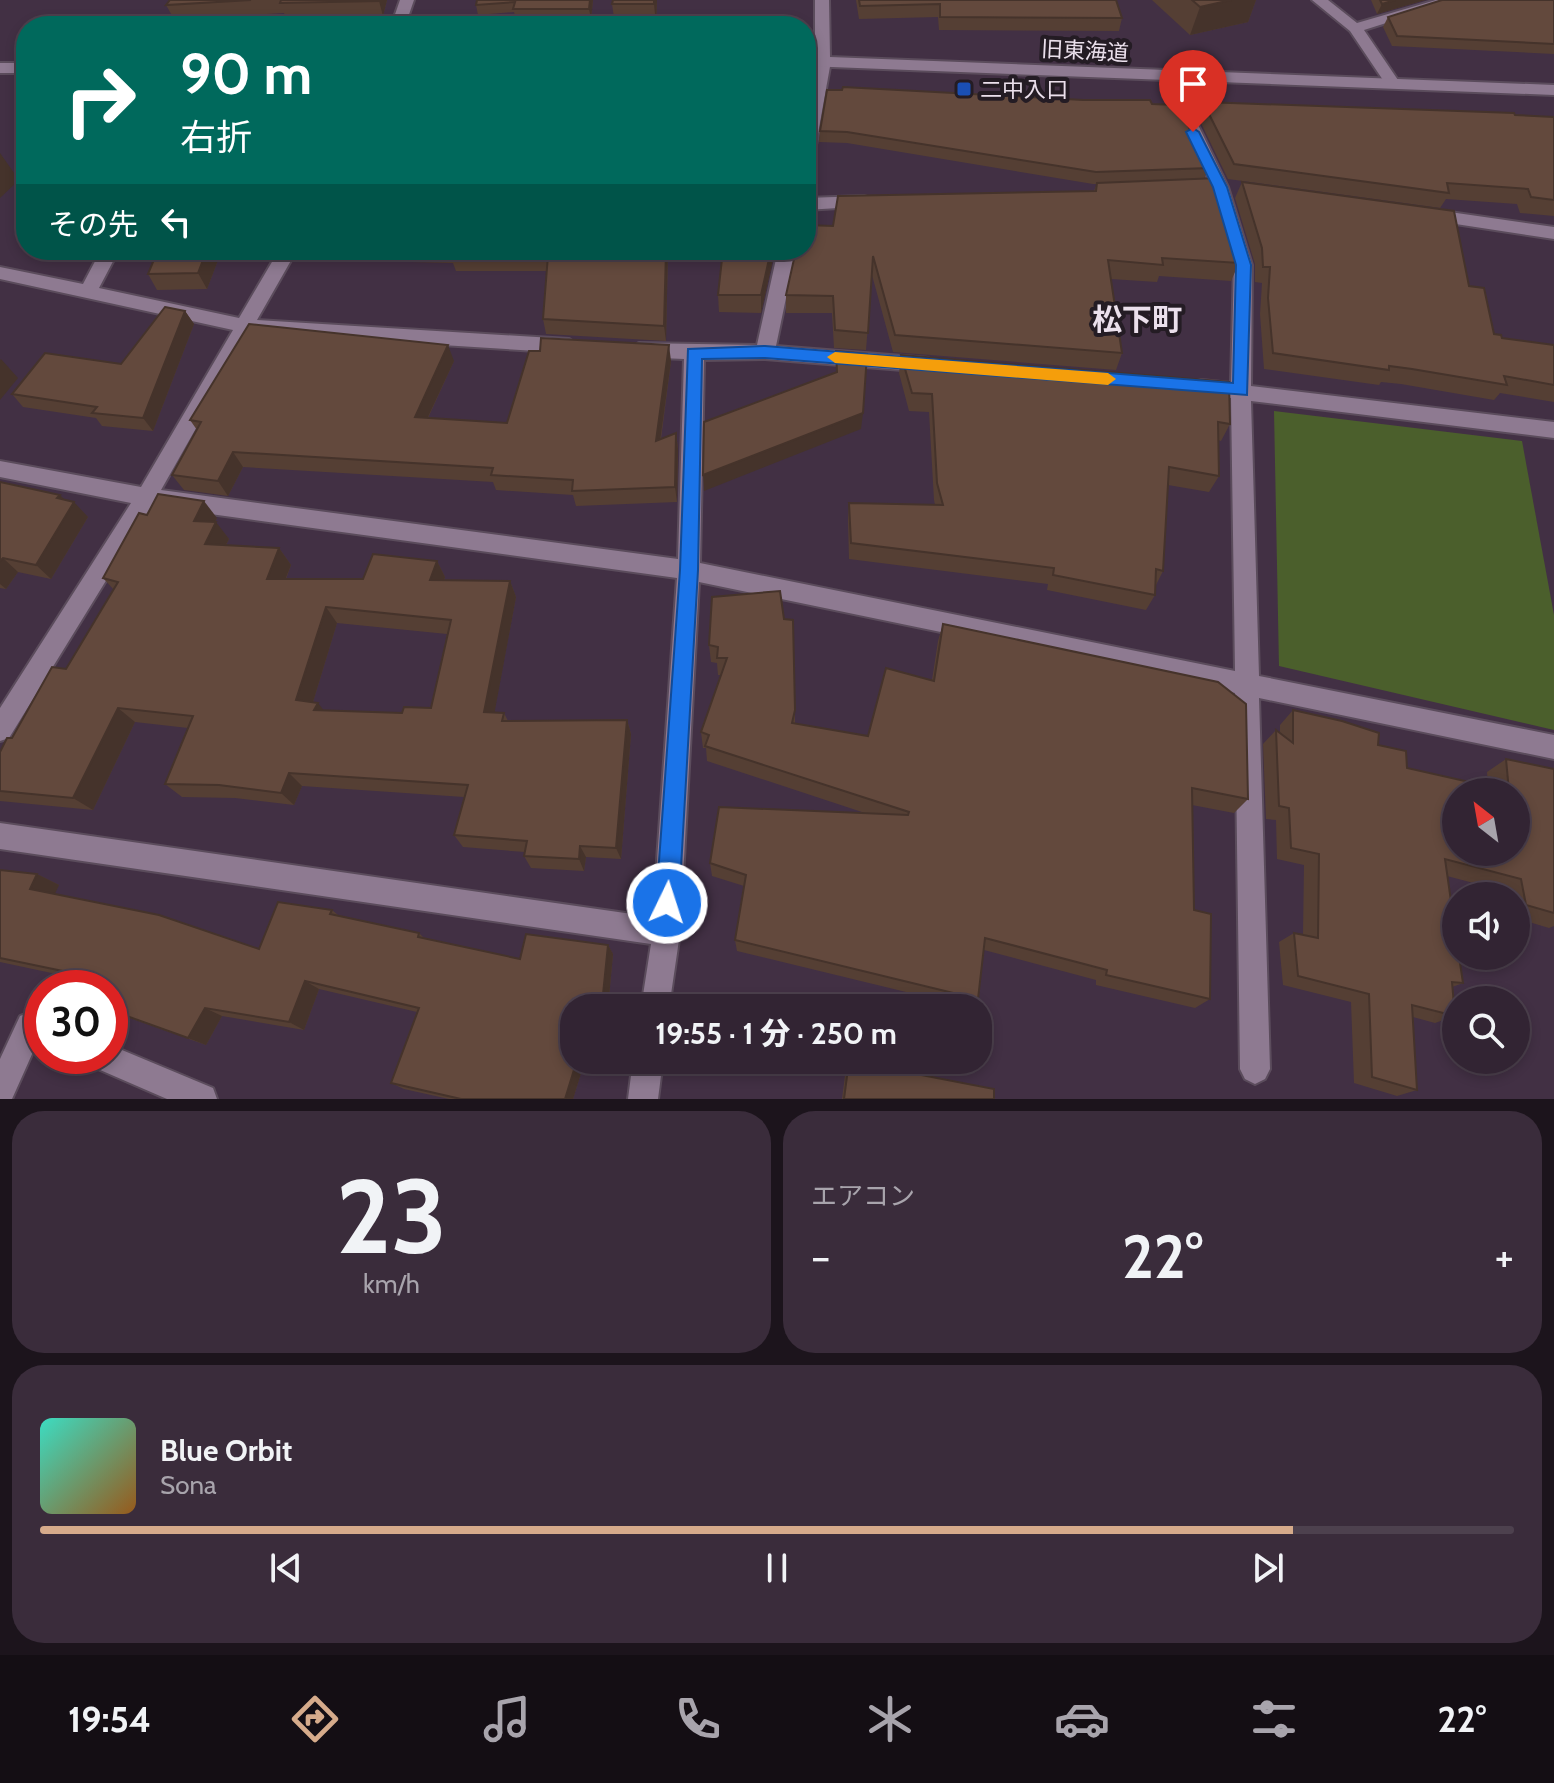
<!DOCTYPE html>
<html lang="ja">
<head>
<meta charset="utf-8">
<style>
  body { margin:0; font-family:Cabin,"Noto Sans JP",sans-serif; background:#3a2c3b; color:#f1f3f6; height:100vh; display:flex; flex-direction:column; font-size:30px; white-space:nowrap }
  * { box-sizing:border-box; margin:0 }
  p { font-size:26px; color:#a8a4ac }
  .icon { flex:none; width:44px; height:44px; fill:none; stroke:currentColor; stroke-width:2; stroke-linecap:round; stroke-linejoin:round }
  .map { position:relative; height:1099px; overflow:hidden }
  .sheet { display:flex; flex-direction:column; gap:12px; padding:12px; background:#1c141c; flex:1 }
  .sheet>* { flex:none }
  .hud { position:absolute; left:16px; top:16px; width:800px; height:244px; border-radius:32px; box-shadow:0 4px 12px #0003,0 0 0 2px #4d414e; background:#00695c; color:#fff; overflow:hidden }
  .needle { width:52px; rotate:329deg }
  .controls { position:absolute; left:1442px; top:778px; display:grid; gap:16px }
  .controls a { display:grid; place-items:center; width:88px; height:88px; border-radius:50%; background:#322433; box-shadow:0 4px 12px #0003,0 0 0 2px #4d414e; font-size:40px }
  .speed { position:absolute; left:24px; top:970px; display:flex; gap:16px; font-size:40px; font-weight:700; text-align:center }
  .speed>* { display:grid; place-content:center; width:104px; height:104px; border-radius:50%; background:#322433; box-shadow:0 4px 12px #0003,0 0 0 2px #4d414e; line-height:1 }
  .speed .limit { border:12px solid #d22; background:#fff; color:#111 }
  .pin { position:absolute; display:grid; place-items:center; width:68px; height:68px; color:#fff; margin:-82px -34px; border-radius:50% 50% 50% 0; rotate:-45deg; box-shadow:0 0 8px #0007 }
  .pin .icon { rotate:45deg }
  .me { position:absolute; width:88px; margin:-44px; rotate:4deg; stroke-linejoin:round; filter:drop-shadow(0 0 6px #0008) }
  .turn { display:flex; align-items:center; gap:28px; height:168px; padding:0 32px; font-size:36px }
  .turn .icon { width:104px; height:104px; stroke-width:2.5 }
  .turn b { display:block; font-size:56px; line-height:68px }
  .then { display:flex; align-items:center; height:76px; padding:0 32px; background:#0003; gap:16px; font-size:30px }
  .big { font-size:60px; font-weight:800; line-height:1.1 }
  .sheet .card { flex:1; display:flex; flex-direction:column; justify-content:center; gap:12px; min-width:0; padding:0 28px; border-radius:32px; background:#3a2c3b }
  .sheet .dial { align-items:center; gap:0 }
  .dial b { font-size:104px; line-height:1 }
  .song { display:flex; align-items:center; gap:24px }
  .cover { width:96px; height:96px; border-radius:12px; background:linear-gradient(135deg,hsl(170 70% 55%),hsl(30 70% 35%)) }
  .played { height:8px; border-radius:4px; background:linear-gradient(90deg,#d6ab8b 85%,#4d414e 85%) }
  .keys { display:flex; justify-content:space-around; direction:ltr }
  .heat { display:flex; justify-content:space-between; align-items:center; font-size:44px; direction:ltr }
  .sheet .tiles { flex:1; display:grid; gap:12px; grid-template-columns:1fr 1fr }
  .card:last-child { grid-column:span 2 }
  .trip { position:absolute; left:560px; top:994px; width:432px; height:80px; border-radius:32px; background:#322433; box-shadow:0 4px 12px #0003,0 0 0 2px #4d414e; font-weight:800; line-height:80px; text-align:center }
  .tabs { display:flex; height:128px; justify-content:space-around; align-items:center; background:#140e14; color:#a8a4ac }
  .tabs .icon { width:56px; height:56px }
  .tabs .current { color:#d6ab8b }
  .tabs b { font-size:36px; color:#f1f3f6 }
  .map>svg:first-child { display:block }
  .green { fill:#4b5f2c }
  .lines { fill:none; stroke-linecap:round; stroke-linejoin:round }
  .minor-casing { stroke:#5b4c5c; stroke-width:4 }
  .tertiary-casing { stroke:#5b4c5c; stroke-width:4 }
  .minor { fill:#8e7a91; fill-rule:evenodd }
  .tertiary { fill:#8e7a91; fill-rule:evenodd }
  .wall { fill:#553f34; fill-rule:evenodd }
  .shaded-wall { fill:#45332b }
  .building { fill:#63493d; stroke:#45332b; stroke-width:2; fill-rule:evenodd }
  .route { fill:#1a73e8; stroke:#114b97; stroke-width:2 }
  .slow { fill:#f59e0b }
  .transit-dot { fill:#1a4fb4; stroke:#241c24; stroke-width:3 }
  .labels { text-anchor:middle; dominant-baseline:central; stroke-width:8; stroke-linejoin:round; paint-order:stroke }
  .far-street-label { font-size:22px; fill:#ebe0ec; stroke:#241c24 }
  .far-poi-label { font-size:22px; fill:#ebe0ec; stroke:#241c24; text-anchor:start }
  .quarter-label { font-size:30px; font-weight:bold; fill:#ebe0ec; stroke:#241c24 }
</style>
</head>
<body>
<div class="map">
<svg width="1554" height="1099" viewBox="0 0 1554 1099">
  <rect width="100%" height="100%" fill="#423044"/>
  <polygon class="green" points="1274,411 1522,441 1554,615 1554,730 1279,666"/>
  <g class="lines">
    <g class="minor-casing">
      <g id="minor">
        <polygon points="400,0 414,0 405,26 391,26"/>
        <polygon points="1312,0 1328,0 1357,23 1436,0 1459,0 1364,30 1400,83 1392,88 1387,86 1350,31"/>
        <polygon points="823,56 831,61 814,156 806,161 806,112 815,61"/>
        <polygon points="1167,72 1175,77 1228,187 1252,265 1251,386 1554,422 1554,438 1251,401 1259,676 1554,735 1554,759 1259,698 1270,1069 1265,1079 1255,1084 1245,1079 1240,1069 1235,693 699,582 680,933 669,1008 641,1008 651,944 0,849 0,823 653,917 677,578 152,506 9,738 0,741 0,708 131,503 0,477 0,461 141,487 233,330 0,279 0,267 83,284 101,250 119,250 99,288 239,318 279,250 297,250 257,320 569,339 579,346 569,353 250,333 161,490 678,559 684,359 639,357 629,350 639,343 757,345 778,250 796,250 776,346 928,358 938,365 928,372 765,359 704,360 700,563 1235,671 1231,398 1194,392 1191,387 1194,382 1201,380 1231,383 1234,265 1212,187 1159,77"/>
        <polygon points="864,196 870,198 873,202 870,206 806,210 806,198"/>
        <polygon points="1429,209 1554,227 1554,239 1423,219 1420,215"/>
        <polygon points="30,1012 42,1017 42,1045 37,1043 12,1099 0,1099 0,1059 20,1016"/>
        <polygon points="110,1045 213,1088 217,1099 167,1099 91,1066 86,1056 110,1056"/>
        <polygon points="633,1060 663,1060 658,1099 628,1099"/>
      </g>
    </g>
    <g class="tertiary-casing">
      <g id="tertiary">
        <polygon points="815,0 829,0 830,57 1554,85 1554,95 806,66 806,56 815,57"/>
        <rect x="0" y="63" width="26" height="10"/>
      </g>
    </g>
    <use href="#minor" class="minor"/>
    <use href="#tertiary" class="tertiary"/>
  </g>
  <g class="wall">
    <polygon points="170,0 387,0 383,16 286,18 284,13 174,19 166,5"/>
    <polygon points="477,0 593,0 591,19 516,19 514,12 478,15 476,5"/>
    <polygon points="657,0 656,24 615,24 612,4"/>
    <polygon points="856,0 1116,0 1122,18 1119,31 939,30 938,17 859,19"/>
    <polygon points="1152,0 1256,0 1248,22 1190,35"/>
    <polygon points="1371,0 1425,0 1377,14"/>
    <polygon points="1554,0 1554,54 1392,46 1383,27 1388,17"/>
    <polygon points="1203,102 1554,117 1554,216 1520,213 1517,204 1446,199 1440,208 1228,179 1198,117"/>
    <polygon points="1152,104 1209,168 1204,179 1239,263 1231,281 1159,276 1157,282 1111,279 1122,353 1116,370 893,352 872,275 866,350 834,348 832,313 786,313 786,295 833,226 1094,191 1097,183 1110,183 1093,184 847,143 819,142 820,131"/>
    <polygon points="1242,182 1469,286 1494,334 1502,338 1554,345 1554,402 1500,393 1494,400 1401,384 1381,382 1379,385 1264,369 1260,314 1262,283 1255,282 1255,264 1235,198"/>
    <polygon points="26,216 26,237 19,228"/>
    <polygon points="158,250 254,250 252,254 220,255 207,289 157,290 148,274"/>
    <polygon points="365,250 668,250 666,341 546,334 543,319 547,271 456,271 453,263 369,261"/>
    <polygon points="723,250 775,250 761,313 719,312 718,295"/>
    <polygon points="185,311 194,324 153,431 102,426 96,418 23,407 12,394 121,364"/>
    <polygon points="901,355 1230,424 1221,441 1218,440 1219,476 1209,492 1168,485 1163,571 1156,585 1155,595 1146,610 1047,590 1048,584 849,559 848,519 849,503 935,505 934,500 929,412 909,411 899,373"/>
    <polygon points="454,361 428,418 507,423 671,361 661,439 676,433 678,449 677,502 576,506 573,495 496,490 493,482 243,467 228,496 184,490 172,475 197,430 190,420"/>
    <polygon points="0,482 65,500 88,517 51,579 18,572 6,589 0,588"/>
    <path d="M147 515 217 518 215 522 229 539 226 545 279 548 291 565 286 579H363L437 561 445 577 444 580 510 581 516 597 494 713H504L508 721 627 720 631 734 621 859 586 857 584 871 531 868 524 856 525 852 463 847 454 835 464 797 302 786 294 805 235 798 182 797 165 784 188 728 135 722 93 810 0 801V752L12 738 66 669 114 590 103 578ZM337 623 447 634 431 708 402 713 324 711 313 702Z"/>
    <polygon points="712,597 795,710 795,724 868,736 932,680 938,641 943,624 1248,799 1234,813 1192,805 1194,910 1210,999 1195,1008 1096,985 1096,980 984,950 978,999 972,1008 737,951 735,940 744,886 712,876 710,863 868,814 707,761 706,748 703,748 701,732 721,675 718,675 717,663 711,662 709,645"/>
    <polygon points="1293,710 1378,745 1407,768 1488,786 1487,772 1506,759 1554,769 1554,926 1549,928 1516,918 1516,896 1501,896 1500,890 1447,876 1463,983 1452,987 1455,1016 1435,1023 1413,1017 1417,1090 1397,1096 1354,1083 1351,1002 1283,985 1279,942 1294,933 1303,934 1304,865 1277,859 1276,820 1266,819 1263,744 1276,730 1280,733 1280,725"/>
    <polygon points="0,870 37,874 59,885 54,894 259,949 332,910 338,915 419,933 424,938 520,959 608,945 613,954 608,1008 574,1008 585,1060 573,1099 449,1099 404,1089 391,1083 417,1012 319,989 304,1030 222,1016 206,1045 110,1011 103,984 0,962"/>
    <polygon points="849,1061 994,1099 842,1099 846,1068"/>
  </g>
  <g class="shaded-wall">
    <polygon points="379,0 387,0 383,16 379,1"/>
    <polygon points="590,0 593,0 591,19 589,9"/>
    <polygon points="654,0 657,0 656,24 654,4"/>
    <polygon points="1231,0 1256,0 1248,22 1190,35 1200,7"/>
    <polygon points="1395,0 1425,0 1377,14 1382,4"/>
    <polygon points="0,153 19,180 0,198"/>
    <polygon points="207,250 218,250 220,255 207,289 198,273"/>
    <polygon points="666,250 668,250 666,341 664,326"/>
    <polygon points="771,250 775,250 761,313 761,295"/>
    <polygon points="185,311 194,324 153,431 143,418"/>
    <polygon points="448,345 454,361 421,432 415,417"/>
    <polygon points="669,345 671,361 658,456 656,441"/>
    <polygon points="1,359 18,378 0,400 0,360"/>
    <polygon points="863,413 861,429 704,491 703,475"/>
    <polygon points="676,433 678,449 677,502 675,487"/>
    <polygon points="233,452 243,467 228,496 218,481"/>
    <polygon points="60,495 72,507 74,502 88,517 51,579 36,565 57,498"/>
    <polygon points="204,501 217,518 207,538 194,521"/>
    <polygon points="216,522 229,539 218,560 205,544"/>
    <polygon points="279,548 291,565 279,595 267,579"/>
    <polygon points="3,558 18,572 6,589 0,584 0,561"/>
    <polygon points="437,561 445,577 439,596 430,580"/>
    <polygon points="510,581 516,597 492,726 484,712"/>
    <polygon points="326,607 337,623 309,715 296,700"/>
    <polygon points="318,703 329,717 314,710"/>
    <polygon points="118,708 135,722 93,810 73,798"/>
    <polygon points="627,720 631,734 621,859 616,848"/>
    <polygon points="289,773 302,786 294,805 281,793"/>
    <polygon points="580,846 586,857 584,871 579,859"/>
    <polygon points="37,874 59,885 52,900 30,889"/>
    <polygon points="608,945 613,954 608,1008 605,1008 602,1004"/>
    <polygon points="305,981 319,989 304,1030 289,1022"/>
    <polygon points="205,1008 222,1016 206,1045 188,1038"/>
    <polygon points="577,1060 585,1060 573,1099 565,1099"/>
  </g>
  <g class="building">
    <polygon points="170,0 251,0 166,5"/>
    <polygon points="281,0 379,0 379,1 280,3"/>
    <polygon points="477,0 590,0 589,9 513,9 515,2 476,5"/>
    <polygon points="613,0 654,0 654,4 612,4"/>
    <polygon points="859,0 1116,0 1122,18 940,17 940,4 860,6"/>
    <polygon points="1192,0 1231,0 1200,7"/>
    <polygon points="1380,0 1395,0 1382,4"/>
    <polygon points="1442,0 1554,0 1554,44 1397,36 1388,17"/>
    <polygon points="843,87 1083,100 1150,100 1152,104 1178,105 1209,168 1096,172 847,132 820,131 827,90 842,90"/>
    <polygon points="1203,102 1514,113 1515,115 1554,117 1554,200 1531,197 1528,189 1447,183 1449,193 1234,164"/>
    <polygon points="1218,178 1239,248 1239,263 1162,258 1163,265 1108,260 1122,353 895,335 873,256 868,333 835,330 833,296 786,295 796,250 806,250 806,225 833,226 838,196 1096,191 1097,183"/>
    <polygon points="1242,182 1454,211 1469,286 1484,288 1494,334 1501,335 1502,338 1554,345 1554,385 1504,376 1507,385 1412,369 1389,366 1389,370 1273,353 1268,298 1270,267 1263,267 1262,248"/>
    <polygon points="26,216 26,228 19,228"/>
    <polygon points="158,250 207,250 198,273 148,274"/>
    <polygon points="452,250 666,250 664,326 543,319 548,255 451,256"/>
    <polygon points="723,250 771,250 761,295 718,295"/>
    <polygon points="165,307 185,311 143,418 92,413 97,407 12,394 45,353 121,364"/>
    <polygon points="249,324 448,345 415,417 507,423 529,351 540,351 541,338 669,345 656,441 676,433 675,487 572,491 573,480 491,475 493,468 233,452 218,481 172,475 201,422 190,420"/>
    <polygon points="836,351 867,354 863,413 703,475 704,422 837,372"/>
    <polygon points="901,355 1229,382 1230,424 1218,422 1219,476 1169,467 1163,571 1156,569 1155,595 1053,575 1054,568 851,543 849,503 943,505 937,483 932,394 912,393"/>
    <polygon points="0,482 60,495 57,498 74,502 36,565 3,558 0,561"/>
    <path d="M158 494 204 501 194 521 216 522 205 544 279 548 267 579H363L373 554 437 561 430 580 510 581 484 712 504 713 502 721 627 720 616 848 580 846 579 859 524 856 527 841 454 835 468 785 289 773 281 793 219 785 165 784 193 716 118 708 73 798 0 791V752L7 738H12L52 667 66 669 118 582 103 578 139 513 147 515ZM326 607 451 620 431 708 404 707 402 713 314 710 318 703 296 700Z"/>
    <polygon points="780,591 784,619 793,620 795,710 792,723 868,736 886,668 934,681 943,624 1218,682 1246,704 1248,799 1192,788 1194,910 1211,914 1210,999 1106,975 1107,970 985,938 978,999 735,940 746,875 710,863 719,807 908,815 909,812 705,746 709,735 701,732 727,658 717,658 718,647 709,645 712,597"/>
    <path d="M1293 710 1342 721 1379 733 1378 745 1406 751 1407 768 1509 791 1506 759 1554 769V913L1526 905 1521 879 1445 859 1456 936V956H1459L1463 983 1452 982 1455 1016 1412 1005 1417 1090 1372 1077 1369 994 1298 976 1294 933 1318 938 1319 854 1291 848 1289 808 1279 806 1276 730 1293 743ZM1456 792H1516V852H1456Z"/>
    <polygon points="0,870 37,874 30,889 159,915 259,949 278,902 332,910 330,914 419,933 418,937 520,959 526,934 608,945 602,1004 594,1003 592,1008 574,1008 574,1060 577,1060 565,1099 461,1099 391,1083 419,1008 305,981 289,1022 205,1008 188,1038 110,1010 110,988 101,988 106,980 0,958"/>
    <polygon points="849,1061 994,1089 994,1099 844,1099"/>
  </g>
  <polygon class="route" points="1193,128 1199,132 1227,187 1251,265 1247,395 765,358 702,359 698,570 679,903 675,911 667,914 660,911 656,903 680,570 688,349 765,346 1233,383 1236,265 1213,187 1186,132"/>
  <polygon class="slow" points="835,352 1108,373 1116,379 1108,385 835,363 827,357"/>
  <rect class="transit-dot" x="956" y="81" width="16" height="16" rx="4"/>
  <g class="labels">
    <g class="far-street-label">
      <text transform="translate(1085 51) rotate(3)">旧東海道</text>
    </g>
    <g class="far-poi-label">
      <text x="980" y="89">二中入口</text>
    </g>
    <g class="quarter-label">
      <text x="1137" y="319">松下町</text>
    </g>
  </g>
</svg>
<div class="controls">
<a><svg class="needle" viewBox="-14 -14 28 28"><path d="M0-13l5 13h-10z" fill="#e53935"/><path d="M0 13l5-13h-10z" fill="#a8a4ac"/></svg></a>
<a><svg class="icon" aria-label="sound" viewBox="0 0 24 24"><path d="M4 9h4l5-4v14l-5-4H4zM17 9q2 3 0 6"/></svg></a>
<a><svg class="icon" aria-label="search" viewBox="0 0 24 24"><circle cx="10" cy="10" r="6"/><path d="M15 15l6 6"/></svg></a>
</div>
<div class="speed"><div class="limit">30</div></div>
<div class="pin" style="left:1193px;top:132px;background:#d93025"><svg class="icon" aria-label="arrive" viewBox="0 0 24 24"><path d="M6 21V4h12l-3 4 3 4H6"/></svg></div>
<svg class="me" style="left:667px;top:903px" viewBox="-20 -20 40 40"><circle r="17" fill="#1a73e8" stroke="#fff" stroke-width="3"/><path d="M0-11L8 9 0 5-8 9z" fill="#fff"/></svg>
<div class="trip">19:55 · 1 分 · 250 m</div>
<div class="hud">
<div class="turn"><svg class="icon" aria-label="right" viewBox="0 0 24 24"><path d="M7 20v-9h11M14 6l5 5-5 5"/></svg><div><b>90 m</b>右折</div></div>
<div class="then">その先<svg class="icon" aria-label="left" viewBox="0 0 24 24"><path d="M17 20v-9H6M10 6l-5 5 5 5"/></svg></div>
</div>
</div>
<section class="sheet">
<div class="tiles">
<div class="card dial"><b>23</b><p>km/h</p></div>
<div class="card"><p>エアコン</p>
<div class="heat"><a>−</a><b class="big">22°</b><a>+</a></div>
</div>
<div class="card">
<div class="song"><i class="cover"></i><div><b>Blue Orbit</b><p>Sona</p></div></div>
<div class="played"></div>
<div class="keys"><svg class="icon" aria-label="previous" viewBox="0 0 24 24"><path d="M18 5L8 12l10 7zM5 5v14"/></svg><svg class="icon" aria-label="pause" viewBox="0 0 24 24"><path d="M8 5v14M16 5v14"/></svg><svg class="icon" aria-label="next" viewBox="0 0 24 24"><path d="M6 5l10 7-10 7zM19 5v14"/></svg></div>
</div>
</div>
</section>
<nav class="tabs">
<b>19:54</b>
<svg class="icon current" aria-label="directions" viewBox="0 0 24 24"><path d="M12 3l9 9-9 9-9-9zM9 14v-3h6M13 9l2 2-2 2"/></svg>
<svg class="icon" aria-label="music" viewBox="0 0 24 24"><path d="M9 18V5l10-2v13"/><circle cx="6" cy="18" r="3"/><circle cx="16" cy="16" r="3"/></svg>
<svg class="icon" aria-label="phone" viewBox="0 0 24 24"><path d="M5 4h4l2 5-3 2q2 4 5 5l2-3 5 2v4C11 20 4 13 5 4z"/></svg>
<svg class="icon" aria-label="climate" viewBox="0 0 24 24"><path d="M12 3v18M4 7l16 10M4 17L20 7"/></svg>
<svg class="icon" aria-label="car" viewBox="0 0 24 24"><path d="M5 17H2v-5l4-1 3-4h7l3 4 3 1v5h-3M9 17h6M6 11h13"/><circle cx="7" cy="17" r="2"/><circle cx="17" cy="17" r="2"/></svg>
<svg class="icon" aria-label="filters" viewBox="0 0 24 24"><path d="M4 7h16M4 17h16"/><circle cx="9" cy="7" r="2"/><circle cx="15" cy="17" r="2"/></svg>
<b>22°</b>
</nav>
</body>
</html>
